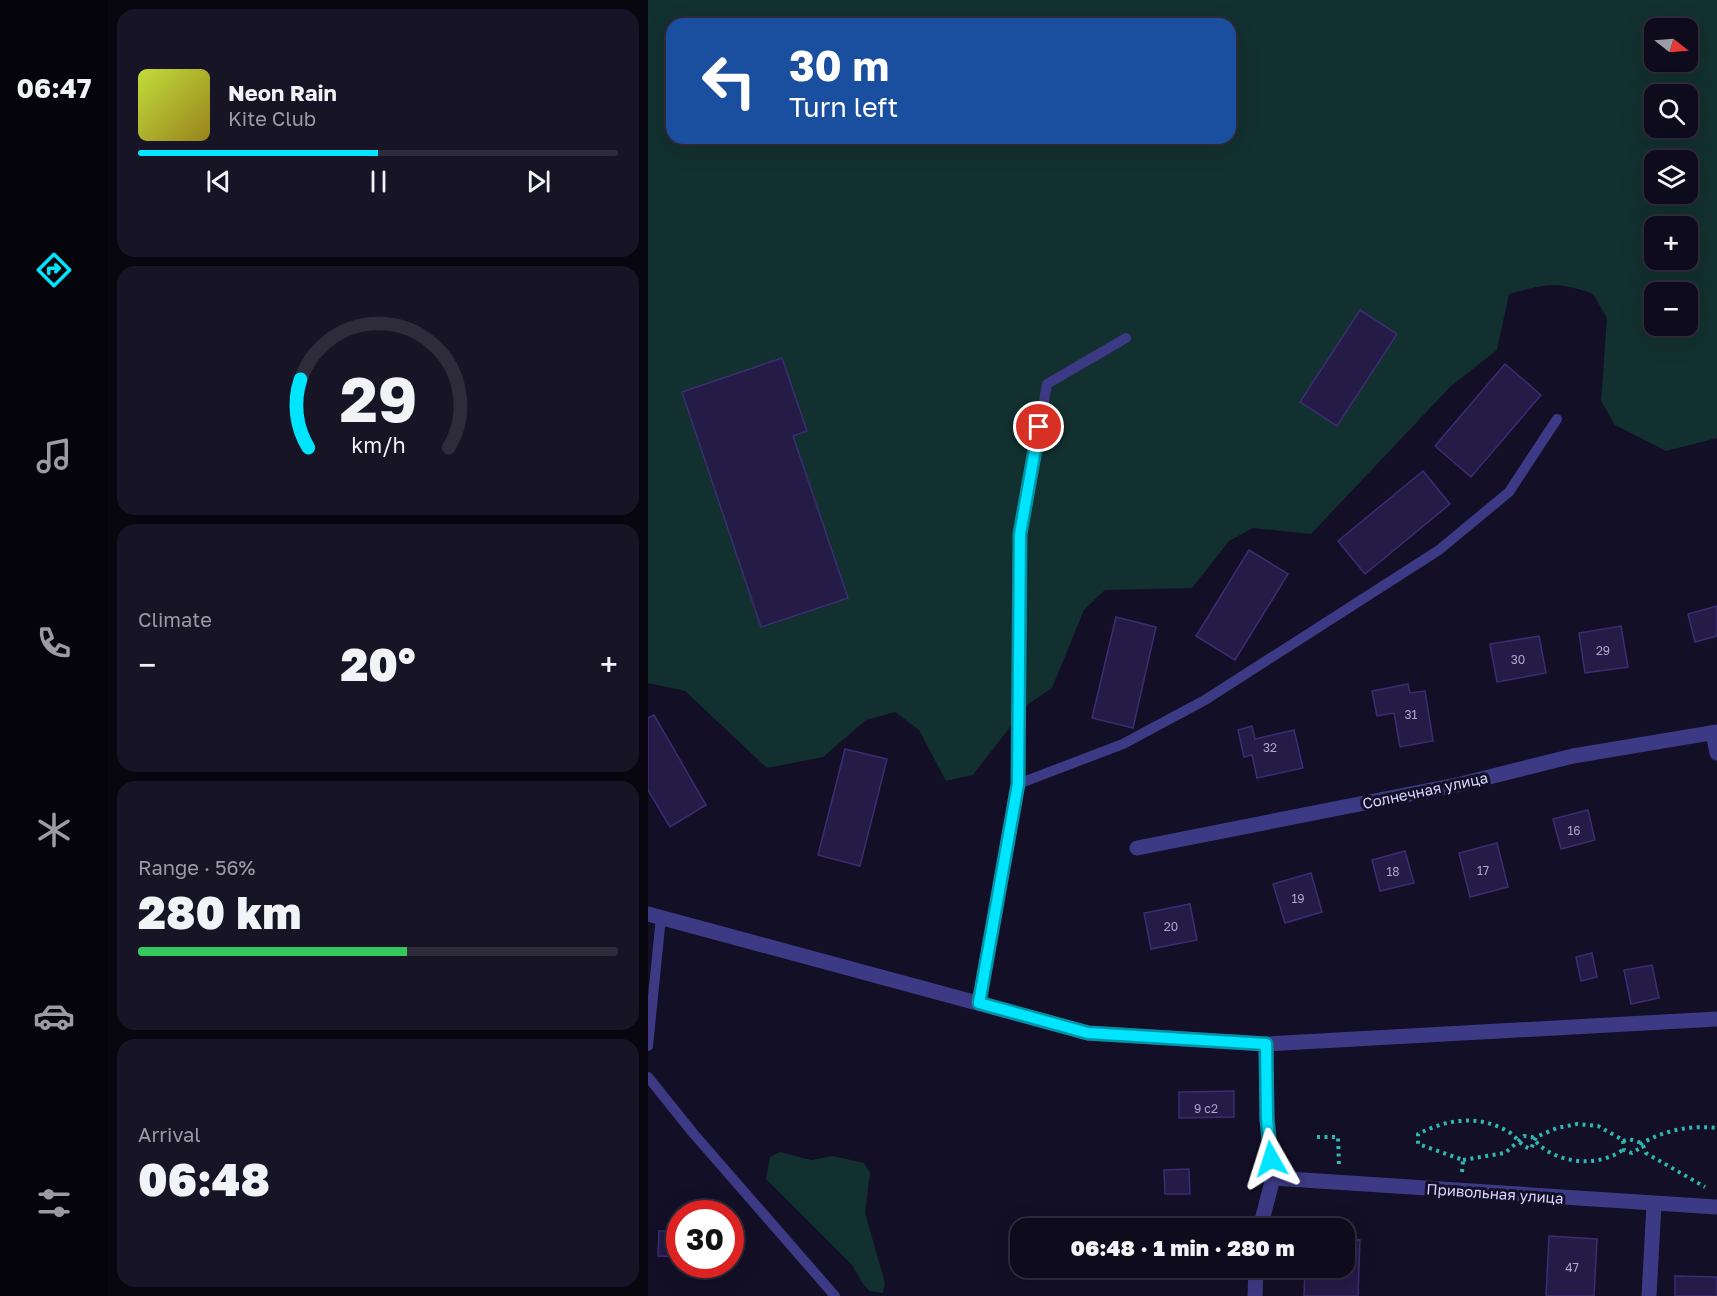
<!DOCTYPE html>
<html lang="en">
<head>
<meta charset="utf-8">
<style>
  body { margin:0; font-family:"Golos Text",sans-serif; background:#171425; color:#f1f3f6; height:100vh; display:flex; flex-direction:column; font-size:22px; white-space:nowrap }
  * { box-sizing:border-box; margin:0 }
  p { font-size:20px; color:#9b9ba3 }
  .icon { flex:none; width:33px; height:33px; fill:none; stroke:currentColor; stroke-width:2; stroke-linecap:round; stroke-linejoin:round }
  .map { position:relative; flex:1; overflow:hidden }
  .drawer { display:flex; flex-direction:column; gap:9px; padding:9px; background:#08060f; width:540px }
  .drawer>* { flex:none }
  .banner { position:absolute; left:18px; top:18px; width:570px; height:126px; border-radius:18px; box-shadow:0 6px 24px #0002,0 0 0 2px #2e2b3b; background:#1a4fa0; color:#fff; overflow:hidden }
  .needle { width:39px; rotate:107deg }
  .buttons { position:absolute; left:996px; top:18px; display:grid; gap:12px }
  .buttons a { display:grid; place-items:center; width:54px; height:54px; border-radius:12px; background:#0e0b1c; box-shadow:0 6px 24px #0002,0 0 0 2px #2e2b3b; font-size:30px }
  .speed { position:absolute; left:18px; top:1200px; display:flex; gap:12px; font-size:30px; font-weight:700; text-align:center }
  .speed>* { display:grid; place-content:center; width:78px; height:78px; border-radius:50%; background:#0e0b1c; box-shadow:0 6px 24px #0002,0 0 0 2px #2e2b3b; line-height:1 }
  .speed .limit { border:9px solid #d22; background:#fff; color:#111 }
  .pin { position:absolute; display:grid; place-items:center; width:51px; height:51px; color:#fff; margin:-26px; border:3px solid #fff; border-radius:50%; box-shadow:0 2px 6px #0007 }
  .me { position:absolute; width:66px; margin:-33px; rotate:354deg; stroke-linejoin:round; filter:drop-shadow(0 0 4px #0008) }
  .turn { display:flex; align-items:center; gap:21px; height:126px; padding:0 24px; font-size:27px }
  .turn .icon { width:78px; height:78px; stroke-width:2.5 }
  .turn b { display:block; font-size:42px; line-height:51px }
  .big { font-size:45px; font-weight:800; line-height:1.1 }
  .drawer .widget { flex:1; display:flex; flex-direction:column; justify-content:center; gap:9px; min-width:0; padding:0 21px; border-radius:18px; background:#171425 }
  .drawer .dial { align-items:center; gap:0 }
  .dial svg { height:156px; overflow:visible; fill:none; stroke:#2e2b3b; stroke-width:7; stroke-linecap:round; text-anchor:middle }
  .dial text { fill:#f1f3f6; stroke:none }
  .song { display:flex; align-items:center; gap:18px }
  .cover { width:72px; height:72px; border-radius:9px; background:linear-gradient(135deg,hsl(70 70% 55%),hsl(50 70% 35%)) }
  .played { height:6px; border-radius:3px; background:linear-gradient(90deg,#00e5ff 50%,#2e2b3b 50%) }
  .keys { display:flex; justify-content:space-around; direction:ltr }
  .heat { display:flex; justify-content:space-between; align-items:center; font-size:33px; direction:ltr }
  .charge { height:9px; border-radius:4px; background:linear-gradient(90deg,#34c759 56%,#2e2b3b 0) }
  .trip { position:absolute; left:362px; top:1218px; width:345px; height:60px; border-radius:18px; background:#0e0b1c; box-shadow:0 6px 24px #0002,0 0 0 2px #2e2b3b; font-weight:800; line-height:60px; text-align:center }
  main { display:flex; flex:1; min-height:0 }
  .dock { display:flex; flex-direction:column; width:108px; justify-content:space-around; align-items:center; background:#06040b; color:#9b9ba3 }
  .dock .icon { width:42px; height:42px }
  .dock .current { color:#00e5ff }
  .dock b { font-size:27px; color:#f1f3f6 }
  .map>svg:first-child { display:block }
  .green { fill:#12302f; fill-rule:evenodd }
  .building { fill:#241b47; stroke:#3b2d73; stroke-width:1.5 }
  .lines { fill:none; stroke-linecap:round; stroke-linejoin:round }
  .path { stroke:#2fb8b0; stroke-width:4; stroke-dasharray:3 4.5; stroke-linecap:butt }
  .service { stroke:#3d3a85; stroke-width:10 }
  .minor { stroke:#3d3a85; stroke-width:15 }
  .route-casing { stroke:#0095a6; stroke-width:15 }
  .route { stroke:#00e5ff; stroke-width:10 }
  .labels { text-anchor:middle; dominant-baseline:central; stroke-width:6; stroke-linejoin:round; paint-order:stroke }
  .number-label { font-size:12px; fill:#aca6d1 }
  .street-label { font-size:15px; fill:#d9d4ff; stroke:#130f26 }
</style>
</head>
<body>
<main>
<nav class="dock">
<b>06:47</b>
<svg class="icon current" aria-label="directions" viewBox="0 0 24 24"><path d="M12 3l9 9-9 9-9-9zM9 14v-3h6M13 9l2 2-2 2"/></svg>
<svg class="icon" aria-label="music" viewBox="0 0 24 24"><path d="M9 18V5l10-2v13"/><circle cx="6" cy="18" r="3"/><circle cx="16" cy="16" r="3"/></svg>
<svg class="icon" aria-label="phone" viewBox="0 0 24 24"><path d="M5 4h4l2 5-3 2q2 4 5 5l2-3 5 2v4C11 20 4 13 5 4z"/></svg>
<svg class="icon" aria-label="climate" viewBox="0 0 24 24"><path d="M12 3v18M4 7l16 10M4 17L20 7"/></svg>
<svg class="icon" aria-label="car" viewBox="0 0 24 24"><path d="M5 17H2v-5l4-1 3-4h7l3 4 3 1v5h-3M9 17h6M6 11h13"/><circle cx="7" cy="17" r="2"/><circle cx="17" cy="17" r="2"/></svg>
<svg class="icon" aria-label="filters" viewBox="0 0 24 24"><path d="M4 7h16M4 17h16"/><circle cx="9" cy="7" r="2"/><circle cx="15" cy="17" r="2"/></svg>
</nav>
<section class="drawer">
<div class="widget">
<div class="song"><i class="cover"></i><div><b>Neon Rain</b><p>Kite Club</p></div></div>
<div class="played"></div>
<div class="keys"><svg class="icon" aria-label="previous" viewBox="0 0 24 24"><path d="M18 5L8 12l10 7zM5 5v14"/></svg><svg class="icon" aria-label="pause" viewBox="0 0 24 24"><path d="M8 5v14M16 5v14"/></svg><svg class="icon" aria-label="next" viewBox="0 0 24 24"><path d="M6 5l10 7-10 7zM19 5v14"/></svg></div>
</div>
<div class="widget dial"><svg viewBox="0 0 100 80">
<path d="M14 69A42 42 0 1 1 86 69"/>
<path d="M14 69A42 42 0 0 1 10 34" stroke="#00e5ff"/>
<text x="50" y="56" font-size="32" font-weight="700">29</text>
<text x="50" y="72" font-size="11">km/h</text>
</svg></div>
<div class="widget"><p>Climate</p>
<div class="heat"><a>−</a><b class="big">20°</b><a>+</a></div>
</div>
<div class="widget"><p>Range · 56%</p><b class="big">280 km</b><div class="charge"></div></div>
<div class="widget"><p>Arrival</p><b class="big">06:48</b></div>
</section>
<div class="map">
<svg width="1069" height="1296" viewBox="0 0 1069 1296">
  <rect width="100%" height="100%" fill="#130f26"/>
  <g class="green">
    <path d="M0 0H1069V438L1018 451 967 425 953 401 959 318 945 294C909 281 897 284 861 294L849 350 803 386 663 534 605 528 581 541 544 588 457 590 436 610 404 688 379 705 325 775 298 781 271 730 247 712 218 720 175 757 119 768 37 691 0 683ZM24 24H582V138H24ZM1006 28H1040V62H1006ZM1006 94H1040V128H1006ZM1006 160H1040V194H1006ZM1006 226H1040V260H1006ZM1006 292H1040V326H1006Z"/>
    <polygon points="132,1152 163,1160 185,1156 216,1163 222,1173 217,1213 237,1283 235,1293 222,1291 215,1284 204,1265 118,1179 122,1157"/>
  </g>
  <g class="building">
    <polygon points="712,310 749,334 689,426 652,402"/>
    <polygon points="134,358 159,431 145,436 200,598 113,627 34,392"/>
    <polygon points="857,364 893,395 823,477 787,446"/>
    <polygon points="775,471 802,504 717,574 690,541"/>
    <polygon points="601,550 640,574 587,660 548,636"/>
    <polygon points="1069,606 1069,636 1047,642 1040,614"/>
    <polygon points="468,617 508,627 485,728 444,718"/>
    <polygon points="973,626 980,667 937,673 931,633"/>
    <polygon points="891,636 898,673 849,682 842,644"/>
    <polygon points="760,684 762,693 777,691 785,741 752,747 746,713 729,716 724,691"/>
    <polygon points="6,715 58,805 22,827 0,790 0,718"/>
    <polygon points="604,726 607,739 646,730 655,768 609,778 604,755 596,757 590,730"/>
    <polygon points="197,749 239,759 212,866 170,855"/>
    <polygon points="940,810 947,840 913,849 905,819"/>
    <polygon points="849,843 860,887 822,897 811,853"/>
    <polygon points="757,851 766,883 732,891 724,860"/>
    <polygon points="663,873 674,912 637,923 625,884"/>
    <polygon points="542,904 549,940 503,949 496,913"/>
    <polygon points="944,953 949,977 933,981 928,957"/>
    <polygon points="1004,965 1011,998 983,1004 976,970"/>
    <polygon points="586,1091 586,1117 531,1118 531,1092"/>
    <polygon points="541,1169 542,1194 517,1194 516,1170"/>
    <polygon points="11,1231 32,1231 32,1257 10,1256"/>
    <polygon points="901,1236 949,1239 946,1296 898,1296"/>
    <polygon points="696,1239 712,1240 710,1296 656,1296 657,1268 696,1268"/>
    <polygon points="1027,1276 1069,1277 1069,1296 1027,1296"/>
  </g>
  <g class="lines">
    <g class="path">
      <polyline points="669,1137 690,1137 691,1166"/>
      <polyline points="975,1141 981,1139 994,1143 998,1153 1057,1187"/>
      <path d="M815 1160 857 1153 876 1136 884 1137C904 1164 950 1169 976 1149"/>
      <path d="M814 1172 815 1160 770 1144V1134C800 1119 830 1114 861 1132 870 1138 872 1146 883 1149L888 1137 909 1128 929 1124 950 1126 975 1140 976 1150 984 1153 992 1148 994 1143C1018 1130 1042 1125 1069 1128"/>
    </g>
    <g class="service">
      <polyline points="370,784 475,744 557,700 791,550 861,492 909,419"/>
      <polyline points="331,1003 370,784 372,534 399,384 478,338"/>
      <polyline points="0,1046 13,917"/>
      <polyline points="0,1077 45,1133 187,1296"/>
    </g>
    <g class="minor">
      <polyline points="1065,733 1069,753"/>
      <polyline points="489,848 813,784 925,756 1069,732"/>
      <polyline points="0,914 440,1033 618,1044 1069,1019"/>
      <polyline points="625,1178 1069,1207"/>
      <polyline points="612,1228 625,1178 619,1119 618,1044"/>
      <polyline points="607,1296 608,1268"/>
      <polyline points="1001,1296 1006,1204"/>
    </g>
  </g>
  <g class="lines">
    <g class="route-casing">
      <polyline id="route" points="391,427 372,534 370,784 331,1003 440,1033 618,1044 619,1119 623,1159"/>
    </g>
    <use href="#route" class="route"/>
  </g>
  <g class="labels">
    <g class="number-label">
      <text x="955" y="650">29</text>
      <text x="870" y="659">30</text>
      <text x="763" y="714">31</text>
      <text x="622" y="747">32</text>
      <text x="926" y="830">16</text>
      <text x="835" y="870">17</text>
      <text x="745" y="871">18</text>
      <text x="650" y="898">19</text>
      <text x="523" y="926">20</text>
      <text x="558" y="1108">9 с2</text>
      <text x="924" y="1267">47</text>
    </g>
    <g class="street-label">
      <text transform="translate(777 790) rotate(-12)">Солнечная улица</text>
      <text transform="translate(847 1193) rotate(4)">Привольная улица</text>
    </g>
  </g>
</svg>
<div class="buttons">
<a><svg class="needle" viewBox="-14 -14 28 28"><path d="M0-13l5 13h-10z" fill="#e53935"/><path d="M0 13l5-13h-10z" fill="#9b9ba3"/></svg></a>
<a><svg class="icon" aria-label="search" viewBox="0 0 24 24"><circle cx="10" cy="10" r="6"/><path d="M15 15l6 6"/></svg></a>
<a><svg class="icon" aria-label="layers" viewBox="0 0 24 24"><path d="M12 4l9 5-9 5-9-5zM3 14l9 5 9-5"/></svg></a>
<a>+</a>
<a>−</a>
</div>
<div class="speed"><div class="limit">30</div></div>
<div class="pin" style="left:391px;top:427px;background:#d93025"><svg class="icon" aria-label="arrive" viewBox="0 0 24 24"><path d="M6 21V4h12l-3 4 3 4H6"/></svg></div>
<svg class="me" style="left:623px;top:1159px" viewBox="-20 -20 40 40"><path d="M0-17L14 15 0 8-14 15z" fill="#00e5ff" stroke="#fff" stroke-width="4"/></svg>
<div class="trip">06:48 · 1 min · 280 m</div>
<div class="banner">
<div class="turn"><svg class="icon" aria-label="left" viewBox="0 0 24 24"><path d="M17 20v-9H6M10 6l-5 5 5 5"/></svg><div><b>30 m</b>Turn left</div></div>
</div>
</div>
</main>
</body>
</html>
